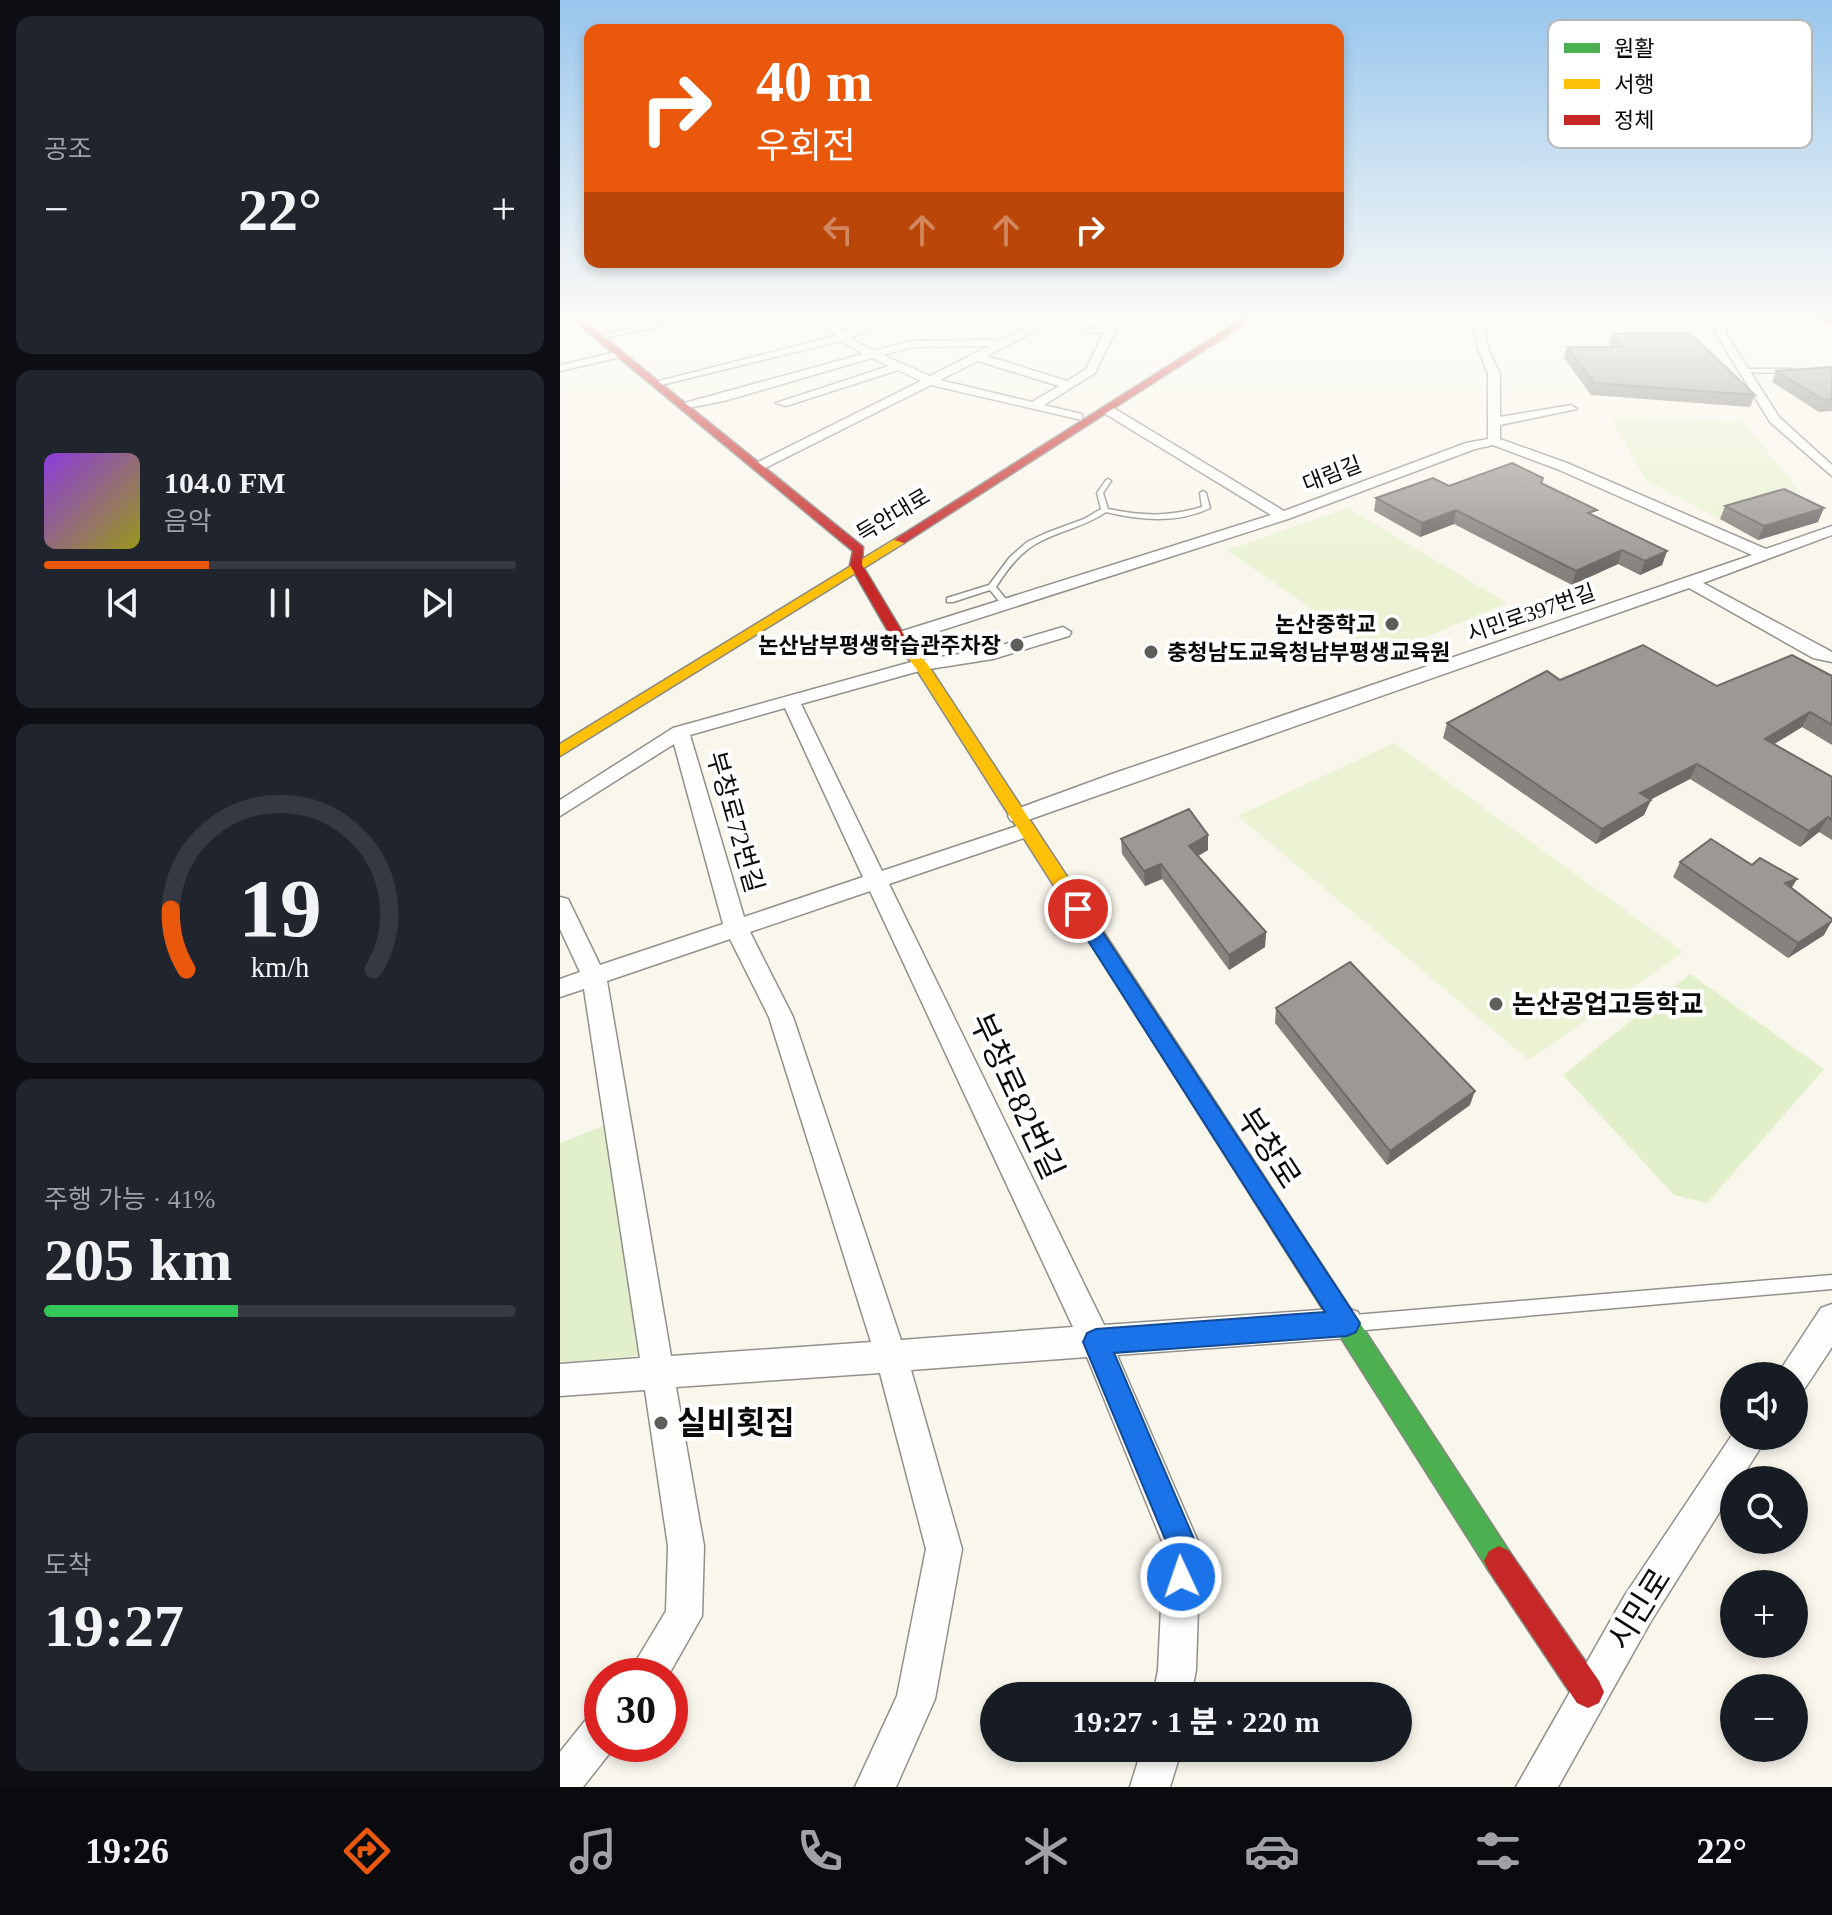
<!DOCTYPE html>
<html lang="ko">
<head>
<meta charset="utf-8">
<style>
  body { margin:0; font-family:"Times New Roman","Noto Sans KR",serif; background:#20242c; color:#f1f3f6; height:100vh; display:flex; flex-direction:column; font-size:30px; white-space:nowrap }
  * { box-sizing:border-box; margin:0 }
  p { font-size:26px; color:#9ea1a6 }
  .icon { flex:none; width:44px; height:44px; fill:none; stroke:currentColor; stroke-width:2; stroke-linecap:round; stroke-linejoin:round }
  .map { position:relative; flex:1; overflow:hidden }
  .panel { display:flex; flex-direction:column; gap:16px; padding:16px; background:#0d0f14; width:560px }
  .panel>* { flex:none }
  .guide { position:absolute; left:24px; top:24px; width:760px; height:244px; border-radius:16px; box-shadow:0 4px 12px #0003; background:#ea580c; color:#fff; overflow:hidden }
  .controls { position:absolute; left:1160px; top:1362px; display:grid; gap:16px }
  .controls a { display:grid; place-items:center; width:88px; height:88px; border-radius:50%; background:#171b24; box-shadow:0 4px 12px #0003; font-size:40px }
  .speed { position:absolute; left:24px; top:1658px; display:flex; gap:16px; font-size:40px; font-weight:700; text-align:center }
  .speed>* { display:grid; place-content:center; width:104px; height:104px; border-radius:50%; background:#171b24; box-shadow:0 4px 12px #0003; line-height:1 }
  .speed .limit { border:12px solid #d22; background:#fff; color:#111 }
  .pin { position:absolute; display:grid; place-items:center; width:68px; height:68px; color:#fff; margin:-34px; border:4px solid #fff; border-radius:50%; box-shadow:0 2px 8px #0007 }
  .me { position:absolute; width:88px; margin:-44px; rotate:357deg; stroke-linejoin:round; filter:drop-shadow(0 0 6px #0008) }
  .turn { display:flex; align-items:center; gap:28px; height:168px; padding:0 40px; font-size:36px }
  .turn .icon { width:104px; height:104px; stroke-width:2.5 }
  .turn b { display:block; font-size:56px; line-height:68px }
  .lanes { display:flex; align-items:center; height:76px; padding:0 40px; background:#0003; justify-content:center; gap:40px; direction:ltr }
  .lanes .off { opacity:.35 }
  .big { font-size:60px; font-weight:800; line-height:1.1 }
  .panel .tile { flex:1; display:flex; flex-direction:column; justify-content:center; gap:12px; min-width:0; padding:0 28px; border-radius:16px; background:#20242c }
  .panel .dial { align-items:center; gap:0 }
  .dial svg { height:208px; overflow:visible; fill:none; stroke:#363941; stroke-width:7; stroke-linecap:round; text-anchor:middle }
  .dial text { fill:#f1f3f6; stroke:none }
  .song { display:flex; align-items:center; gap:24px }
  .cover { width:96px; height:96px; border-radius:12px; background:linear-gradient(135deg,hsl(270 70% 55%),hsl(60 70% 35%)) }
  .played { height:8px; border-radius:4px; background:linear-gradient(90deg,#ea580c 35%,#363941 35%) }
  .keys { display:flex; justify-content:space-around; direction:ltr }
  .heat { display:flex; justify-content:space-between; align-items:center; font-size:44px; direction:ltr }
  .charge { height:12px; border-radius:6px; background:linear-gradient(90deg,#34c759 41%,#363941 0) }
  .trip { position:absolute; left:420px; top:1682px; width:432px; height:80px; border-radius:40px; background:#171b24; box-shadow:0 4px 12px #0003; font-weight:800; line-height:80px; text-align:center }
  .tab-bar { display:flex; height:128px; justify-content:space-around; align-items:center; background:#090b0e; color:#9ea1a6 }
  .tab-bar .icon { width:56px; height:56px }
  .tab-bar .selected { color:#ea580c }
  .tab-bar b { font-size:36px; color:#f1f3f6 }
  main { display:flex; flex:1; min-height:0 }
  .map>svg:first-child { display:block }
  .green { fill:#e1efca }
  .pitch { fill:#ebf3d4 }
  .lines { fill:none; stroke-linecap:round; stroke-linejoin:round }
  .lane-casing { stroke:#92908c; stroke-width:3 }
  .street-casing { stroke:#92908c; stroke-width:3 }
  .fast-casing { stroke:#888782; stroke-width:3 }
  .slow-casing { stroke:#888782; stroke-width:3 }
  .jam-casing { stroke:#888782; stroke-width:3 }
  .lane { fill:#fefefc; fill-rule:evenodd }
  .street { fill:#fefefc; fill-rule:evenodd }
  .fast { fill:#4caf50; fill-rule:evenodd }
  .slow { fill:#ffc107; fill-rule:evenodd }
  .jam { fill:#c62828; fill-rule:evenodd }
  .wall { fill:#86837e }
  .shaded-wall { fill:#6d6a67 }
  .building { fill:#9c9893; stroke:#6d6a67; stroke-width:2 }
  .route { fill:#1a73e8; stroke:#114b97; stroke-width:2 }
  .poi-dot { fill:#5e5d59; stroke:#fff; stroke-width:3 }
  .labels { text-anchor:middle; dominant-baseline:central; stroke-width:8; stroke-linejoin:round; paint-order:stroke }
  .far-street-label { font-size:22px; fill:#0a0a0a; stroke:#fff }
  .far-poi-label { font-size:22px; font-weight:bold; fill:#0a0a0a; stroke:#fff; text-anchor:end }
  .street-label { font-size:26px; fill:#0a0a0a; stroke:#fff }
  .poi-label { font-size:26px; font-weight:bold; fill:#0a0a0a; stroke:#fff; text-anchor:start }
  .near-street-label { font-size:32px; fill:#0a0a0a; stroke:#fff }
  .near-poi-label { font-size:32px; font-weight:bold; fill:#0a0a0a; stroke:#fff; text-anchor:start }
  .key { fill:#fff; stroke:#b6b6b6; stroke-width:2 }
  .key-label { font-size:22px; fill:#0a0a0a }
</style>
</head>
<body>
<main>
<section class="panel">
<div class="tile"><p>공조</p>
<div class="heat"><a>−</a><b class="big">22°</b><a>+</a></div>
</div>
<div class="tile">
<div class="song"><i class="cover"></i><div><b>104.0 FM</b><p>음악</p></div></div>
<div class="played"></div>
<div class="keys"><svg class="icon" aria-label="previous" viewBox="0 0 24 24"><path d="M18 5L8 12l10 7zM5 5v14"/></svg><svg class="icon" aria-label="pause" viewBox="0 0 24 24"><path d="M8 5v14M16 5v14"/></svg><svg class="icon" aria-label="next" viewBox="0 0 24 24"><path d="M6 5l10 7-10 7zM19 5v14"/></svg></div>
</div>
<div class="tile dial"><svg viewBox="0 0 100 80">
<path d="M14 69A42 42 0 1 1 86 69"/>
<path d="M14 69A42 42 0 0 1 8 46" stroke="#ea580c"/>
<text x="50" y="56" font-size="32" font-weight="700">19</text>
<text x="50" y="72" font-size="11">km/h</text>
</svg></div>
<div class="tile"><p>주행 가능 · 41%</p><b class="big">205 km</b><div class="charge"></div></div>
<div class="tile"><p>도착</p><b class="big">19:27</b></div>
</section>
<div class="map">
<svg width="1272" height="1787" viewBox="0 0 1272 1787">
  <rect width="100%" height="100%" fill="#f9f6ec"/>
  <g class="green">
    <polygon points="1130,974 1264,1069 1147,1203 1114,1195 1003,1075"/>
    <polygon points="49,1124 83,1355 0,1363 0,1143"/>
  </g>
  <g class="pitch">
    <polygon points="1051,418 1184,421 1240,493 1160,519 1086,480"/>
    <polygon points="788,508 947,603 820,656 667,550"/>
    <polygon points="834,743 1123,952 969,1060 678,816"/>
  </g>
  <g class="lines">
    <g class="lane-casing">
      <g id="lane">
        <polygon points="1183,369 1231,369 1234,371 1231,373 1181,372"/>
        <path d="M548 479 551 481 543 493 548 509C583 516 608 517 642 507L640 493 643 491 646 493 650 508C617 524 580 520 546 512 526 526 502 530 481 541 461 551 448 568 436 587L450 604 449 606H443L430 590 393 602H387V598L429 585 450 557 467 542 486 533 524 519 541 509 537 493 546 480Z"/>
        <polygon points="1272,1275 1272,1289 794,1331 789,1328 786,1323 789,1318 794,1315"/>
      </g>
    </g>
    <g class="street-casing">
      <g id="street">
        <polygon points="40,318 19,324 14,321 18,318"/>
        <polygon points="120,318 142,318 38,339 33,336"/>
        <path d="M258 318H269L284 333 313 318H324L313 328 290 338 314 351 351 341 431 340 437 342 486 318H499L427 356 507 381 526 369 544 332 529 333 524 330 525 328 551 326 556 329 535 373 484 405 522 414V420L371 385 199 471 192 467 194 464 361 381 338 370 226 406 216 403 329 366 312 358 164 401 123 409 117 405 303 354 281 341 97 386 91 383 276 336ZM429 346 370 376 323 355 352 347ZM418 361 499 386 472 402 380 380Z"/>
        <polygon points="913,318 923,318 928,349 940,374 940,417 1011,405 1017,409 940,425 940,439 1007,463 1206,549 1272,526 1272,535 1143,583 1272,652 1272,662 1253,658 1129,588 465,821 451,821 448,816 451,811 552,774 1192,555 997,469 933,445 915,449 728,519 345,642 333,642 331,638 333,634 711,515 544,413 544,407 552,407 724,511 906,443 928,439 928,374 918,349"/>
        <polygon points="1158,318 1168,318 1165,332 1219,417 1272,465 1272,476 1210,422 1155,332"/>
        <polygon points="61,351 66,354 65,356 0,371 0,365"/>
        <path d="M503 627 511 632 509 636 433 659 363 670 241 704 322 871 466 823 473 825 476 830 473 835 329 884 544 1325 787 1308 798 1312 802 1323 798 1334 787 1338 557 1355 640 1546 636 1670 631 1696H593L598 1670 604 1546 527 1357 351 1370 402 1549 375 1699 336 1787H295L337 1696 366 1549 320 1373 116 1387 144 1546 142 1616 108 1676H67L106 1611 108 1546 85 1390 0 1396V1364L80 1358 24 989 0 997V979L20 972 0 929V897L8 899 40 965 163 924 114 744 0 816V800L113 728 355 661 425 650ZM225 708 303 877 184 917 130 735ZM310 891 513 1327 341 1340 233 1017 190 932ZM170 939 209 1017 311 1342 111 1356 47 981Z"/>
        <polygon points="1272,1304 1272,1347 1245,1388 1234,1393 1234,1376 1218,1376 1223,1366 1261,1308"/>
        <polygon points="1174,1432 1174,1436 1208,1436 1180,1480 1174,1480 1174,1489 1091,1621 998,1787 956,1787 1065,1595"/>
        <polygon points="42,1711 42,1744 56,1745 23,1787 0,1787 0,1752 28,1717"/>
        <polygon points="582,1748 622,1748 610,1787 570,1787"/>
      </g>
    </g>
    <g class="fast-casing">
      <polygon id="fast" points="640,1088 648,1091 949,1551 954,1561 949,1571 939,1576 929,1571 632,1103 629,1097 632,1091"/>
    </g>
    <g class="slow-casing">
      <g id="slow">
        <polygon points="340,536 344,537 344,543 0,756 0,744"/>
        <polygon points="337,631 342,632 368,665 648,1091 651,1097 648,1103 640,1106 632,1103 355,667 330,635"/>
      </g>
    </g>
    <g class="jam-casing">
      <g id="jam">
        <polygon points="11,318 20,318 303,547 302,565 344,635 342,638 332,638 290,565 293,551"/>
        <polygon points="684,318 694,318 344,543 334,540"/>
        <polygon points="1255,318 1272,318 1272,323 1256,320"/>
        <polygon points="939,1546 949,1551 1039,1681 1044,1692 1039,1703 1028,1708 1017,1703 929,1571 924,1561 929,1551"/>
      </g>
    </g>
    <use href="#lane" class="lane"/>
    <use href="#street" class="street"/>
    <use href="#fast" class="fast"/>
    <use href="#slow" class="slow"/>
    <use href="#jam" class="jam"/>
  </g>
  <g class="wall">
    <polygon points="1052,334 1195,395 1190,407 1031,395 1004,358 1007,347 1051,347 1049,345"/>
    <polygon points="1272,367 1272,411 1259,412 1212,382 1216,371"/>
    <polygon points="982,483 1035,517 1107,551 1102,565 1080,575 1058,564 1012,585 894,524 860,537 814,511 816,498 889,486"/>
    <polygon points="1165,506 1258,522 1198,540 1160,519"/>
    <polygon points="1272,676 1272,745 1242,727 1214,744 1272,777 1272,840 1259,832 1240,847 1130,779 1090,800 1084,815 1036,844 883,738 887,723 1000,680 1157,686"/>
    <polygon points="561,839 648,850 638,856 706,932 705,947 669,970 602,879 585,886 562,854"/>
    <polygon points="1120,862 1192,865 1237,879 1231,888 1264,935 1228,958 1113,877"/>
    <polygon points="716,1008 910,1105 827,1165 715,1023"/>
  </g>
  <g class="shaded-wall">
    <polygon points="1264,508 1258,522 1198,540 1204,526"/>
    <polygon points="896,510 894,524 860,537 862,523"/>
    <polygon points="1062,550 1058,564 1012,585 1016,571"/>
    <polygon points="1107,551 1102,565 1080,575 1085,561"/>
    <polygon points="1250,712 1242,727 1198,754 1205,739"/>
    <polygon points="1137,764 1130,779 1074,808 1080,793"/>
    <polygon points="1091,800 1084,815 1036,844 1042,829"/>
    <polygon points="1268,817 1259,832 1240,847 1249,831"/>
    <polygon points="648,835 648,850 629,861 629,846"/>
    <polygon points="601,864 602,879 585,886 584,871"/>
    <polygon points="1237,879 1228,894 1225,883"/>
    <polygon points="1272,921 1264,935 1228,958 1238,943"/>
    <polygon points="706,932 705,947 669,970 669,955"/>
    <polygon points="915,1091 910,1105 827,1165 830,1151"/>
  </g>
  <g class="building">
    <polygon points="1130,333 1195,395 1034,383 1007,347 1063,347 1052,334"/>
    <polygon points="1272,367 1272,399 1264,400 1216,371"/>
    <polygon points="952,463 983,478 981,483 1037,510 1028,513 1107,551 1085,561 1062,550 1016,571 896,510 862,523 816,498 873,478 889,486"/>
    <polygon points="1224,489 1264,508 1204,526 1165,506"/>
    <polygon points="1083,645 1157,686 1232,655 1272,676 1272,725 1250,712 1205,739 1272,777 1272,820 1268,817 1249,831 1137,764 1080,793 1091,800 1042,829 887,723 987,671 1000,680"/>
    <polygon points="629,809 648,835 629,846 706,932 669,955 601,864 584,871 561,839"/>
    <polygon points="1151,839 1192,865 1200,858 1237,879 1225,883 1272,919 1272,921 1238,943 1120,862"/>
    <polygon points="790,962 915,1091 830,1151 716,1008"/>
  </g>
  <linearGradient id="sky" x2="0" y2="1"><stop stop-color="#98c6ed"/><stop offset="0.56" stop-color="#fcfbf6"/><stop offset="1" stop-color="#fcfbf6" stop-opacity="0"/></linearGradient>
  <rect width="1272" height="568" fill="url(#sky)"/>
  <polygon class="route" points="518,902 524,904 800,1323 796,1332 787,1336 554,1353 637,1546 636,1577 632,1587 621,1592 610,1587 606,1577 608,1546 523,1342 527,1333 536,1329 765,1312 511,914 509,909 511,904"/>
  <g class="poi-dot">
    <circle cx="832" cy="624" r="8"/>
    <circle cx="457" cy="645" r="8"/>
    <circle cx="591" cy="652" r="8"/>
    <circle cx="936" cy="1004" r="8"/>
    <circle cx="101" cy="1423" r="8"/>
  </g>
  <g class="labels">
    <g class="far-street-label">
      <text transform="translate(772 474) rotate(-21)">대림길</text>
      <text transform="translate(333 515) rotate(-31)">득안대로</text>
      <text transform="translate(971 613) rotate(-19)">시민로397번길</text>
    </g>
    <g class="far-poi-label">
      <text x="816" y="624">논산중학교</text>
      <text x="441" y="645">논산남부평생학습관주차장</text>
      <text x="607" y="652" text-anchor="start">충청남도교육청남부평생교육원</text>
    </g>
    <g class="street-label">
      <text transform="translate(175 822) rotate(74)">부창로72번길</text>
    </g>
    <g class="poi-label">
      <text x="952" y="1004">논산공업고등학교</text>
    </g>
    <g class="near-street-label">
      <text transform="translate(457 1096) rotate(65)">부창로82번길</text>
      <text transform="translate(709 1148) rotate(57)">부창로</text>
      <text transform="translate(1079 1609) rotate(-58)">시민로</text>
    </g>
    <g class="near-poi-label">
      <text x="117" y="1423">실비횟집</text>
    </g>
  </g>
  <rect x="988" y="20" width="264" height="128" rx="12" class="key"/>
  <rect x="1004" y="43" width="36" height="10" fill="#4caf50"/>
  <rect x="1004" y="79" width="36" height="10" fill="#ffc107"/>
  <rect x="1004" y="115" width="36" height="10" fill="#c62828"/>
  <g class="key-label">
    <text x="1054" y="56">원활</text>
    <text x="1054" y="92">서행</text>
    <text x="1054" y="128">정체</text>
  </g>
</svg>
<div class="controls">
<a><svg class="icon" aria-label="sound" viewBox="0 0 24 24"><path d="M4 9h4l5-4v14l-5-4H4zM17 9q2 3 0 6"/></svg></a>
<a><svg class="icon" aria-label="search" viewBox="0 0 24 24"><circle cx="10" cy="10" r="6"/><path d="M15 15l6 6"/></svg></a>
<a>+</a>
<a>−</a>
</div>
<div class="speed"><div class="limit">30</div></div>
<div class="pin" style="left:518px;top:909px;background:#d93025"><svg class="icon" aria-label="arrive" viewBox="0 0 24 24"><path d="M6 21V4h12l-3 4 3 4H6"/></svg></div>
<svg class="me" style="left:621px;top:1577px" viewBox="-20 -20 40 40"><circle r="17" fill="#1a73e8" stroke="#fff" stroke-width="3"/><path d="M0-11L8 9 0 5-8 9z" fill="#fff"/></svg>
<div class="trip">19:27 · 1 분 · 220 m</div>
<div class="guide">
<div class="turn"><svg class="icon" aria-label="right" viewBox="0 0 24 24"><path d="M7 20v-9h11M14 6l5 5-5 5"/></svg><div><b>40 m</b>우회전</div></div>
<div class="lanes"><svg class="icon off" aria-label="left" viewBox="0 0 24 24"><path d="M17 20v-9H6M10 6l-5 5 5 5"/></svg><svg class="icon off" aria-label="ahead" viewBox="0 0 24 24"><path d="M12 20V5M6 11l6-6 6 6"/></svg><svg class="icon off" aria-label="ahead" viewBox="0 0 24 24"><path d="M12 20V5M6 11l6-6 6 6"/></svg><svg class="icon" aria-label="right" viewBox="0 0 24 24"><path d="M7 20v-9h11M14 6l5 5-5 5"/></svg></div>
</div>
</div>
</main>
<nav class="tab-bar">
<b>19:26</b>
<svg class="icon selected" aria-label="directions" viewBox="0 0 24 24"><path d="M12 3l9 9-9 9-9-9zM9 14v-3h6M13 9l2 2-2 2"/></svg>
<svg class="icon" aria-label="music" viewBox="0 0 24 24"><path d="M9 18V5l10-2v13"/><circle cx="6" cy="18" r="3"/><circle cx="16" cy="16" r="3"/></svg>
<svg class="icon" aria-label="phone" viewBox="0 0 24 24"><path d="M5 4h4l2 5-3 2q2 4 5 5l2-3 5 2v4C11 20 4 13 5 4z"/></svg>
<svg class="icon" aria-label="climate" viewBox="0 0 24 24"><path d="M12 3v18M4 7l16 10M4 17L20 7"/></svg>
<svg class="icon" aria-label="car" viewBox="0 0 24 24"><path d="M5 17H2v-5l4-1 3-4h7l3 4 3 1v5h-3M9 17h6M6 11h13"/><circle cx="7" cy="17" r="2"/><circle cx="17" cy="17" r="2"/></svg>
<svg class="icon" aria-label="filters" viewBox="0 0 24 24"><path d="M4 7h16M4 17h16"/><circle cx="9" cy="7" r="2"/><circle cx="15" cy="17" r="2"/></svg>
<b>22°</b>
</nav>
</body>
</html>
